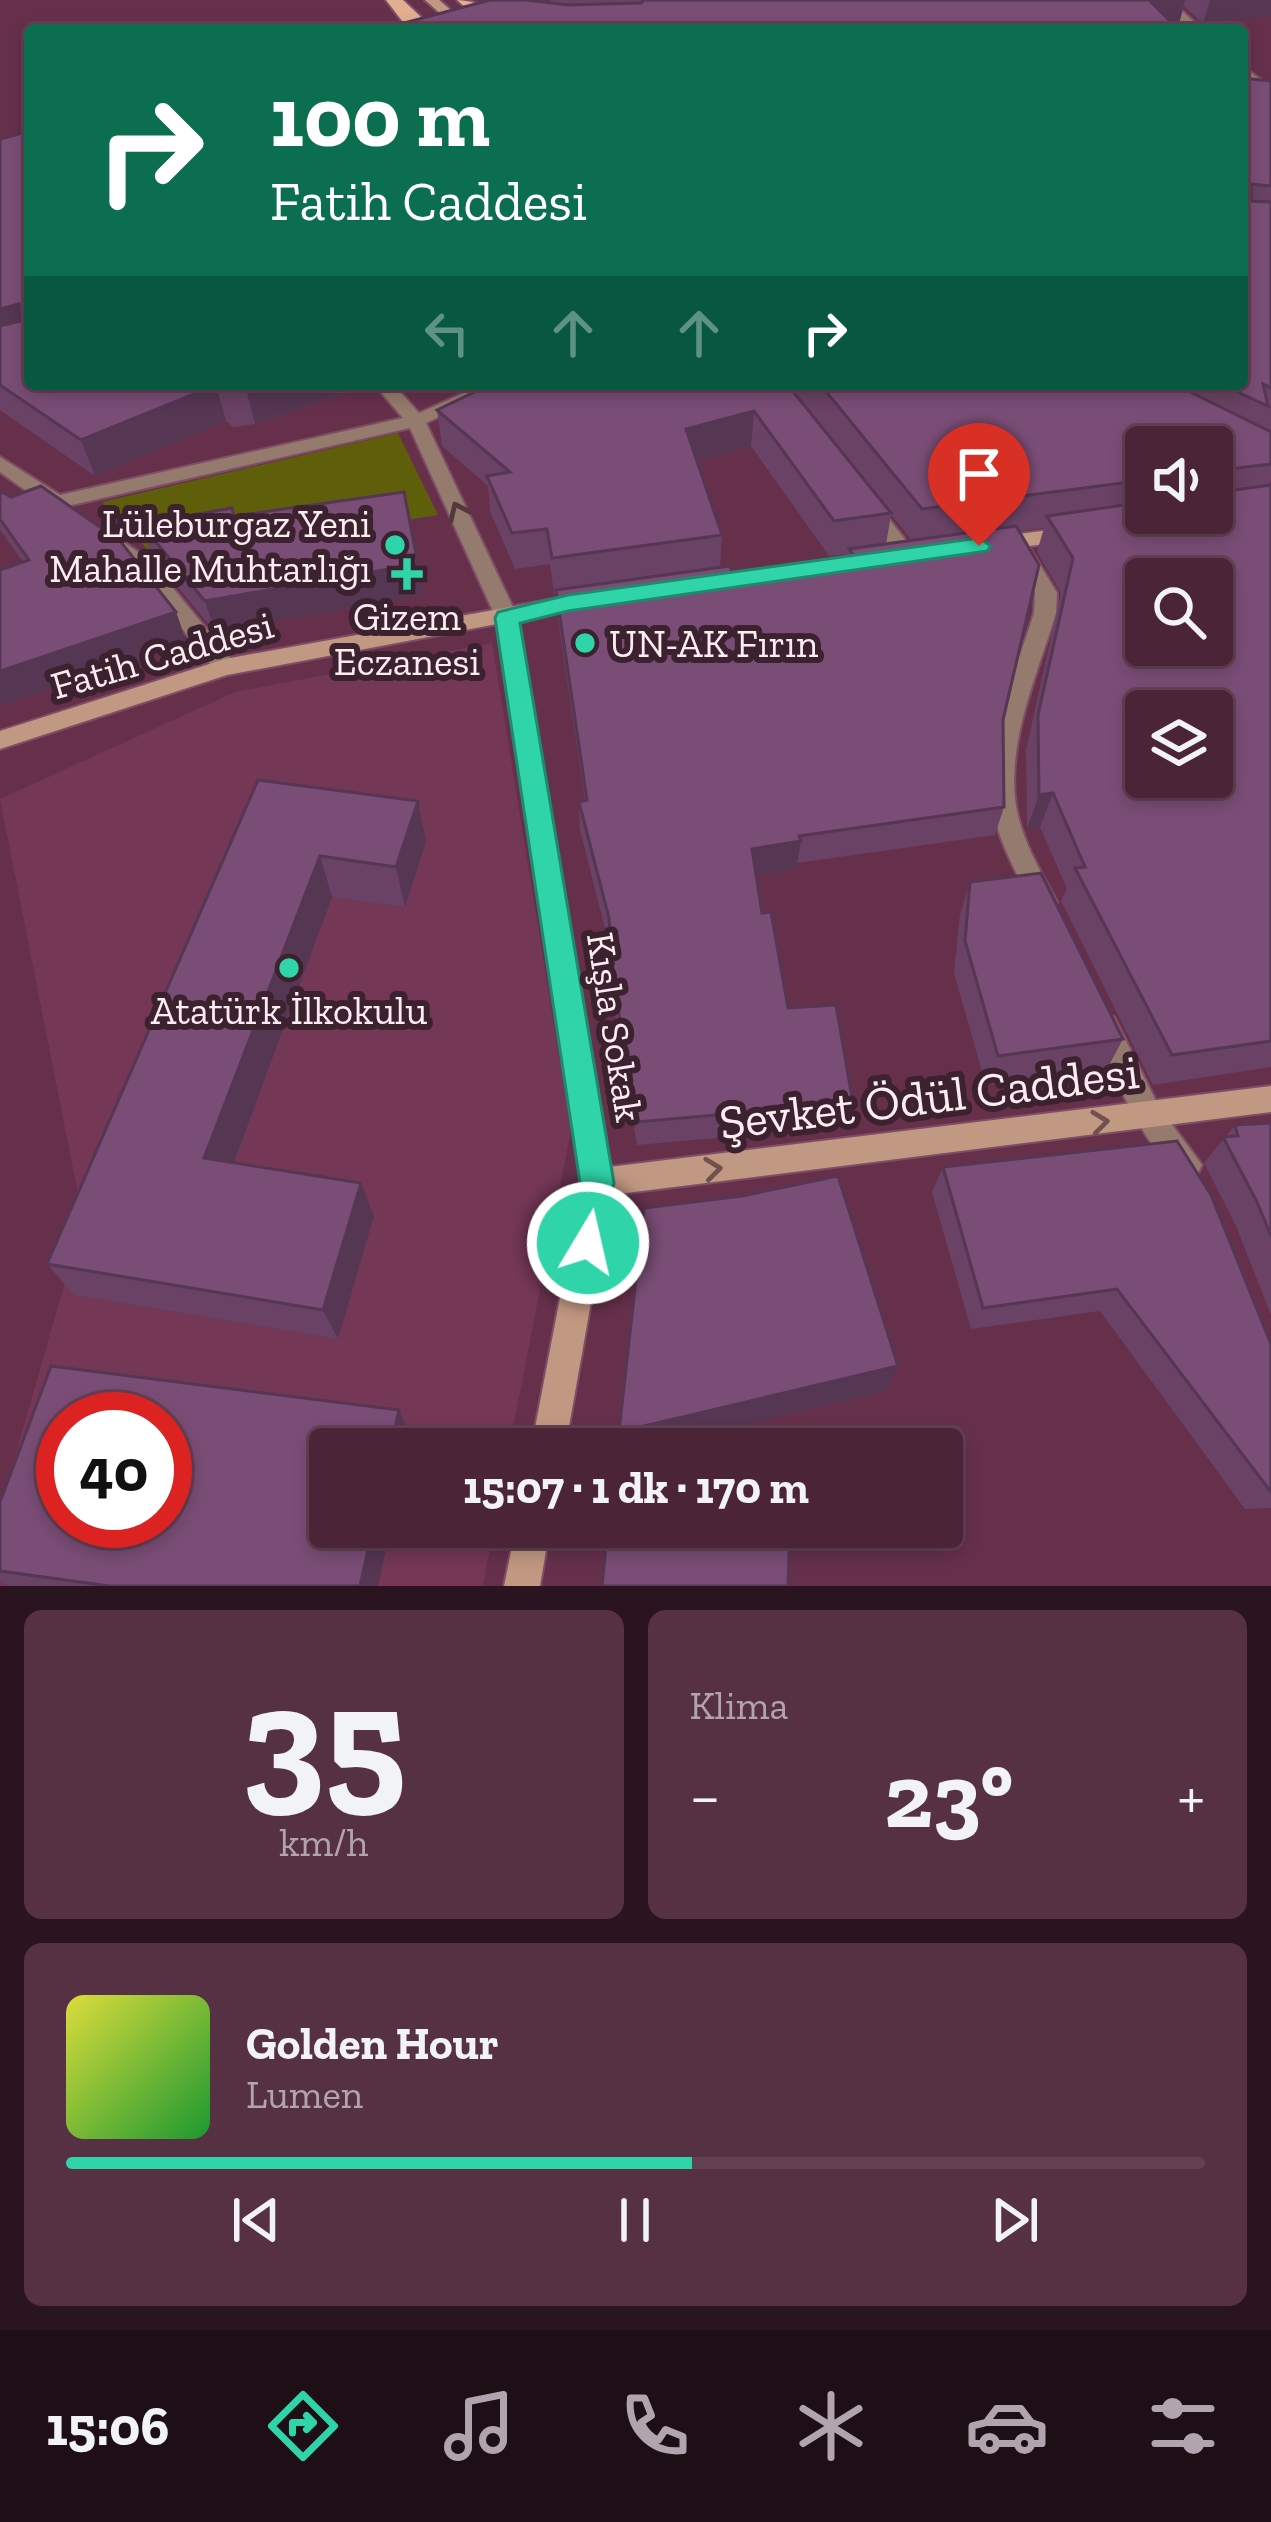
<!DOCTYPE html>
<html lang="tr">
<head>
<meta charset="utf-8">
<style>
  body { margin:0; font-family:"Zilla Slab",serif; background:#563043; color:#f1f3f6; height:100vh; display:flex; flex-direction:column; font-size:45px; white-space:nowrap }
  * { box-sizing:border-box; margin:0 }
  p { font-size:39px; color:#b2a4ae }
  .icon { flex:none; width:66px; height:66px; fill:none; stroke:currentColor; stroke-width:2; stroke-linecap:round; stroke-linejoin:round }
  .map { position:relative; height:1586px; overflow:hidden }
  .drawer { display:flex; flex-direction:column; gap:24px; padding:24px; background:#2a141f; flex:1 }
  .drawer>* { flex:none }
  .guide { position:absolute; left:24px; top:24px; width:1224px; height:366px; border-radius:12px; box-shadow:0 6px 18px #0003,0 0 0 3px #634153; background:#0b6e4f; color:#fff; overflow:hidden }
  .fabs { position:absolute; left:1125px; top:426px; display:grid; gap:24px }
  .fabs a { display:grid; place-items:center; width:108px; height:108px; border-radius:12px; background:#4c2438; box-shadow:0 6px 18px #0003,0 0 0 3px #634153; font-size:60px }
  .speed { position:absolute; left:36px; top:1392px; display:flex; gap:24px; font-size:60px; font-weight:700; text-align:center }
  .speed>* { display:grid; place-content:center; width:156px; height:156px; border-radius:50%; background:#4c2438; box-shadow:0 6px 18px #0003,0 0 0 3px #634153; line-height:1 }
  .speed .limit { border:18px solid #d22; background:#fff; color:#111 }
  .pin { position:absolute; display:grid; place-items:center; width:102px; height:102px; color:#fff; margin:-123px -51px; border-radius:50% 50% 50% 0; rotate:-45deg; box-shadow:0 0 12px #0007 }
  .pin .icon { rotate:45deg }
  .me { position:absolute; width:132px; margin:-66px; rotate:9deg; stroke-linejoin:round; filter:drop-shadow(0 0 9px #0008) }
  .turn { display:flex; align-items:center; gap:42px; height:252px; padding:0 48px; font-size:54px }
  .turn .icon { width:156px; height:156px; stroke-width:2.5 }
  .turn b { display:block; font-size:84px; line-height:102px }
  .lanes { display:flex; align-items:center; height:114px; padding:0 48px; background:#0003; justify-content:center; gap:60px; direction:ltr }
  .lanes .off { opacity:.35 }
  .big { font-size:90px; font-weight:700; line-height:1.1 }
  .drawer .widget { flex:1; display:flex; flex-direction:column; justify-content:center; gap:18px; min-width:0; padding:0 42px; border-radius:18px; background:#563043 }
  .drawer .dial { align-items:center; gap:0 }
  .dial b { font-size:156px; line-height:1 }
  .song { display:flex; align-items:center; gap:36px }
  .cover { width:144px; height:144px; border-radius:18px; background:linear-gradient(135deg,hsl(60 70% 55%),hsl(130 70% 35%)) }
  .played { height:12px; border-radius:6px; background:linear-gradient(90deg,#30d4a9 55%,#634153 55%) }
  .keys { display:flex; justify-content:space-around; direction:ltr }
  .heat { display:flex; justify-content:space-between; align-items:center; font-size:66px; direction:ltr }
  .drawer .tiles { flex:1; display:grid; gap:24px; grid-template-columns:1fr 1fr }
  .widget:last-child { grid-column:span 2 }
  .trip { position:absolute; left:309px; top:1428px; width:654px; height:120px; border-radius:12px; background:#4c2438; box-shadow:0 6px 18px #0003,0 0 0 3px #634153; font-weight:700; line-height:120px; text-align:center }
  .tab-bar { display:flex; height:192px; justify-content:space-around; align-items:center; background:#1e0e16; color:#b2a4ae }
  .tab-bar .icon { width:84px; height:84px }
  .tab-bar .active { color:#30d4a9 }
  .tab-bar b { font-size:54px; color:#f1f3f6 }
  .map>svg:first-child { display:block }
  .built { fill:#753756; fill-rule:evenodd }
  .green { fill:#5f5f0b }
  .lines { fill:none; stroke-linecap:round; stroke-linejoin:round }
  .street-casing { stroke:#7e4e66; stroke-width:4 }
  .secondary-casing { stroke:#7e4e66; stroke-width:4 }
  .primary-casing { stroke:#7e4e66; stroke-width:4 }
  .street { fill:#957b6d; fill-rule:evenodd }
  .secondary { fill:#c19882; fill-rule:evenodd }
  .primary { fill:#e2ae92; fill-rule:evenodd }
  .wall { fill:#694265; fill-rule:evenodd }
  .shaded-wall { fill:#553653 }
  .building { fill:#7a4d76; stroke:#553653; stroke-width:3; fill-rule:evenodd }
  .oneway { stroke:#52383e }
  .oneway2 { stroke:#715150 }
  .route { fill:#30d4a9; stroke:#1f8a6e; stroke-width:3 }
  .poi-dot { fill:#30d4a9; stroke:#3b222e; stroke-width:4.5 }
  .labels { text-anchor:middle; dominant-baseline:central; stroke-width:12; stroke-linejoin:round; paint-order:stroke }
  .poi-label { font-size:39px; fill:#fbecf2; stroke:#3b222e }
  .street-label { font-size:39px; fill:#fbecf2; stroke:#3b222e }
  .near-street-label { font-size:48px; fill:#fbecf2; stroke:#3b222e }
</style>
</head>
<body>
<div class="map">
<svg width="1271" height="1586" viewBox="0 0 1271 1586">
  <rect width="100%" height="100%" fill="#66304b"/>
  <path class="built" d="M492 643 571 1130 509 1449H330V1527H494L483 1586H0V1509L83 1219 0 799 235 692ZM63 1419H165V1521H63Z"/>
  <polygon class="green" points="398,433 438,515 318,534 243,532 149,551 102,502"/>
  <g class="lines">
    <g class="street-casing">
      <g id="street">
        <polygon points="1156,0 1170,0 1203,30 1188,30"/>
        <polygon points="1242,66 1271,87 1271,97 1264,96 1242,77"/>
        <polygon points="374,384 393,384 419,413 484,384 508,384 426,423 518,618 515,623 507,626 496,618 410,428 72,505 62,512 53,509 0,522 0,508 39,500 0,472 0,457 60,495 403,418"/>
        <polygon points="868,500 875,501 914,551 917,556 914,561 900,561 861,511 861,501"/>
        <polygon points="105,530 149,559 233,661 236,667 233,673 217,673 135,569 98,542 95,537"/>
        <path d="M1021 543 1028 545 1057 593 1056 613C1038 673 1006 742 1016 806 1022 841 1041 872 1057 902L1053 909 1044 913 1035 909C1020 879 1001 848 994 814 979 749 1015 675 1034 613L1035 593 1011 550Z"/>
        <path d="M1104 1013 1114 1017 1159 1107 1202 1165 1197 1175 1187 1179C1150 1164 1108 1062 1090 1025L1094 1017Z"/>
      </g>
    </g>
    <g class="secondary-casing">
      <g id="secondary">
        <polygon points="425,0 439,0 474,30 459,30"/>
        <polygon points="1073,527 1080,529 1080,539 995,551 985,544 995,537"/>
        <polygon points="586,593 597,600 594,605 518,620 609,1167 1271,1086 1271,1112 610,1195 565,1449 531,1449 582,1183 497,624 227,675 0,749 0,731 225,659"/>
        <polygon points="516,1527 550,1527 540,1586 504,1586"/>
      </g>
    </g>
    <g class="primary-casing">
      <g id="primary">
        <polygon points="386,0 403,0 422,18 425,30 409,30"/>
        <path d="M457 0C473 0 502 11 515 20L507 25 477 18Z"/>
      </g>
    </g>
    <use href="#street" class="street"/>
    <use href="#secondary" class="secondary"/>
    <use href="#primary" class="primary"/>
  </g>
  <g class="wall">
    <polygon points="551,0 1271,0 1203,24 1184,6 1178,27 1176,27 378,30 551,3"/>
    <path d="M1242 78 1271 81V480L1269 485H1271V1067L1153 1085 1061 901 1067 889 1040 827 1027 829 1026 750 1061 593 1037 552 1044 528 1019 531 1003 720 1004 807 995 835 797 863 796 869 756 875 762 913 788 1008 853 1103 846 1127 637 1145 614 1010 609 944 580 830 579 802 585 801 558 619 556 594H554L550 564 515 569 490 511 488 486 442 446 437 410 491 384H1242ZM751 446 829 556 849 554 847 564 734 579 720 567 722 535 697 461ZM1146 447H1212V513H1146ZM891 515 906 533 912 541 886 544Z"/>
    <polygon points="0,139 370,385 255,424 233,427 226,421 95,476 0,410"/>
    <polygon points="0,493 176,612 186,641 0,706 0,570 23,562 0,530"/>
    <polygon points="235,516 423,595 215,632 152,556 141,524"/>
    <polygon points="258,780 426,842 405,907 332,897 234,1163 374,1216 338,1339 74,1295 47,1264"/>
    <polygon points="970,882 1123,1039 1107,1069 986,1085 954,973 960,914"/>
    <polygon points="1271,1123 1271,1315 1236,1226 1204,1163 1235,1125"/>
    <polygon points="943,1167 1271,1344 1271,1508 1245,1509 1100,1311 971,1329 932,1192"/>
    <polygon points="399,1410 410,1435 407,1449 330,1449 330,1527 391,1527 378,1586 10,1586 0,1581 0,1502"/>
  </g>
  <g class="shaded-wall">
    <polygon points="1148,0 1185,0 1178,27 1148,30"/>
    <polygon points="1210,0 1271,0 1271,16 1203,24"/>
    <polygon points="19,304 30,332 0,347 0,309"/>
    <polygon points="260,384 371,384 255,424 246,389"/>
    <polygon points="216,385 226,421 95,476 81,440"/>
    <polygon points="754,411 751,446 685,464 686,429"/>
    <polygon points="418,564 423,595 215,632 205,601"/>
    <polygon points="176,612 186,641 0,706 0,671"/>
    <polygon points="1053,793 1040,827 1027,829 1039,795"/>
    <polygon points="418,801 426,842 405,907 396,867"/>
    <polygon points="801,841 796,869 749,877 752,849"/>
    <polygon points="320,856 332,897 223,1192 204,1158"/>
    <polygon points="361,1183 374,1216 338,1339 323,1310"/>
    <polygon points="898,1366 886,1391 645,1449 623,1431"/>
    <polygon points="399,1410 410,1435 407,1449 390,1449"/>
    <polygon points="373,1527 391,1527 378,1586 360,1586"/>
  </g>
  <g class="building">
    <polygon points="490,0 526,0 568,5 641,3 644,0 1149,0 1179,30 378,30"/>
    <polygon points="1242,78 1271,81 1271,186 1251,184 1251,201 1271,202 1271,388 1263,384 1268,406 1220,384 1242,384"/>
    <polygon points="30,131 30,384 260,384 246,389 223,391 216,385 81,440 0,385 0,326 20,321 19,304 0,309 0,139"/>
    <polygon points="491,384 787,384 891,513 834,521 754,411 686,429 722,535 552,558 547,529 512,533 487,476 510,472 437,410"/>
    <polygon points="820,384 1174,384 1271,432 1271,464 1212,471 1212,447 1146,447 1146,480 922,509"/>
    <path d="M1271 485V1041L1172 1055 1075 868 1085 867 1053 793 1039 795 1038 715 1073 558 1047 516 1146 502V513H1212V493ZM1146 579H1212V645H1146ZM1146 711H1212V777H1146Z"/>
    <polygon points="41,486 121,542 176,612 0,671 0,570 29,560 0,519 0,493 4,493 11,497"/>
    <polygon points="404,492 418,564 205,601 141,524 232,508 234,516"/>
    <polygon points="1016,526 1039,565 1003,720 1004,807 799,836 801,841 752,849 762,913 771,912 788,1008 836,1005 853,1103 637,1122 614,984 609,918 579,802 587,800 556,590 730,566 734,579 859,563 849,549"/>
    <polygon points="258,780 418,801 396,867 320,856 204,1158 361,1183 323,1310 47,1264"/>
    <polygon points="1041,873 1123,1039 998,1056 965,941 970,882"/>
    <polygon points="1271,1123 1271,1236 1257,1202 1223,1137 1238,1136 1235,1125"/>
    <polygon points="1177,1141 1211,1195 1271,1344 1271,1492 1117,1289 983,1308 943,1167"/>
    <polygon points="838,1176 898,1366 623,1431 731,1449 617,1449 644,1208 742,1196"/>
    <path d="M51 1366 399 1410 390 1449H330V1527H373L360 1586H109L0 1571V1502ZM63 1419H165V1521H63Z"/>
    <polygon points="608,1527 790,1527 788,1586 602,1586"/>
  </g>
  <defs><path id="oneway-chevron" d="M-2-3.5L2.5 0L-2 3.5" fill="none" stroke-width="1.6" stroke-linecap="round" stroke-linejoin="round" transform="scale(3)"/></defs>
  <use class="oneway" href="#oneway-chevron" transform="translate(458 511) rotate(-115)"/>
  <g class="oneway2">
    <use href="#oneway-chevron" transform="translate(1100 1122) rotate(-7)"/>
    <use href="#oneway-chevron" transform="translate(713 1169) rotate(-7)"/>
  </g>
  <polygon class="route" points="979,538 991,546 987,551 568,611 520,623 614,1183 600,1255 588,1260 576,1255 570,1243 580,1183 495,618 498,612 568,595"/>
  <g class="poi-dot">
    <circle cx="395" cy="545" r="12"/>
    <path d="M401 556h12v12h12v12h-12v12h-12v-12h-12v-12h12z"/>
    <circle cx="585" cy="643" r="12"/>
    <circle cx="289" cy="968" r="12"/>
  </g>
  <g class="labels">
    <g class="poi-label">
      <text x="371" y="523" text-anchor="end">Lüleburgaz Yeni<tspan x="371" dy="45">Mahalle Muhtarlığı</tspan></text>
      <text x="407" y="616">Gizem<tspan x="407" dy="45">Eczanesi</tspan></text>
      <text x="609" y="643" text-anchor="start">UN-AK Fırın</text>
      <text x="289" y="1010">Atatürk İlkokulu</text>
    </g>
    <g class="street-label">
      <text transform="translate(162 655) rotate(-16)">Fatih Caddesi</text>
      <text transform="translate(615 1027) rotate(81)">Kışla Sokak</text>
    </g>
    <g class="near-street-label">
      <text transform="translate(929 1097) rotate(-7)">Şevket Ödül Caddesi</text>
    </g>
  </g>
</svg>
<div class="fabs">
<a><svg class="icon" aria-label="sound" viewBox="0 0 24 24"><path d="M4 9h4l5-4v14l-5-4H4zM17 9q2 3 0 6"/></svg></a>
<a><svg class="icon" aria-label="search" viewBox="0 0 24 24"><circle cx="10" cy="10" r="6"/><path d="M15 15l6 6"/></svg></a>
<a><svg class="icon" aria-label="layers" viewBox="0 0 24 24"><path d="M12 4l9 5-9 5-9-5zM3 14l9 5 9-5"/></svg></a>
</div>
<div class="speed"><div class="limit">40</div></div>
<div class="pin" style="left:979px;top:546px;background:#d93025"><svg class="icon" aria-label="arrive" viewBox="0 0 24 24"><path d="M6 21V4h12l-3 4 3 4H6"/></svg></div>
<svg class="me" style="left:588px;top:1243px" viewBox="-20 -20 40 40"><circle r="17" fill="#30d4a9" stroke="#fff" stroke-width="3"/><path d="M0-11L8 9 0 5-8 9z" fill="#fff"/></svg>
<div class="trip">15:07 · 1 dk · 170 m</div>
<div class="guide">
<div class="turn"><svg class="icon" aria-label="right" viewBox="0 0 24 24"><path d="M7 20v-9h11M14 6l5 5-5 5"/></svg><div><b>100 m</b>Fatih Caddesi</div></div>
<div class="lanes"><svg class="icon off" aria-label="left" viewBox="0 0 24 24"><path d="M17 20v-9H6M10 6l-5 5 5 5"/></svg><svg class="icon off" aria-label="ahead" viewBox="0 0 24 24"><path d="M12 20V5M6 11l6-6 6 6"/></svg><svg class="icon off" aria-label="ahead" viewBox="0 0 24 24"><path d="M12 20V5M6 11l6-6 6 6"/></svg><svg class="icon" aria-label="right" viewBox="0 0 24 24"><path d="M7 20v-9h11M14 6l5 5-5 5"/></svg></div>
</div>
</div>
<section class="drawer">
<div class="tiles">
<div class="widget dial"><b>35</b><p>km/h</p></div>
<div class="widget"><p>Klima</p>
<div class="heat"><a>−</a><b class="big">23°</b><a>+</a></div>
</div>
<div class="widget">
<div class="song"><i class="cover"></i><div><b>Golden Hour</b><p>Lumen</p></div></div>
<div class="played"></div>
<div class="keys"><svg class="icon" aria-label="previous" viewBox="0 0 24 24"><path d="M18 5L8 12l10 7zM5 5v14"/></svg><svg class="icon" aria-label="pause" viewBox="0 0 24 24"><path d="M8 5v14M16 5v14"/></svg><svg class="icon" aria-label="next" viewBox="0 0 24 24"><path d="M6 5l10 7-10 7zM19 5v14"/></svg></div>
</div>
</div>
</section>
<nav class="tab-bar">
<b>15:06</b>
<svg class="icon active" aria-label="directions" viewBox="0 0 24 24"><path d="M12 3l9 9-9 9-9-9zM9 14v-3h6M13 9l2 2-2 2"/></svg>
<svg class="icon" aria-label="music" viewBox="0 0 24 24"><path d="M9 18V5l10-2v13"/><circle cx="6" cy="18" r="3"/><circle cx="16" cy="16" r="3"/></svg>
<svg class="icon" aria-label="phone" viewBox="0 0 24 24"><path d="M5 4h4l2 5-3 2q2 4 5 5l2-3 5 2v4C11 20 4 13 5 4z"/></svg>
<svg class="icon" aria-label="climate" viewBox="0 0 24 24"><path d="M12 3v18M4 7l16 10M4 17L20 7"/></svg>
<svg class="icon" aria-label="car" viewBox="0 0 24 24"><path d="M5 17H2v-5l4-1 3-4h7l3 4 3 1v5h-3M9 17h6M6 11h13"/><circle cx="7" cy="17" r="2"/><circle cx="17" cy="17" r="2"/></svg>
<svg class="icon" aria-label="filters" viewBox="0 0 24 24"><path d="M4 7h16M4 17h16"/><circle cx="9" cy="7" r="2"/><circle cx="15" cy="17" r="2"/></svg>
</nav>
</body>
</html>
